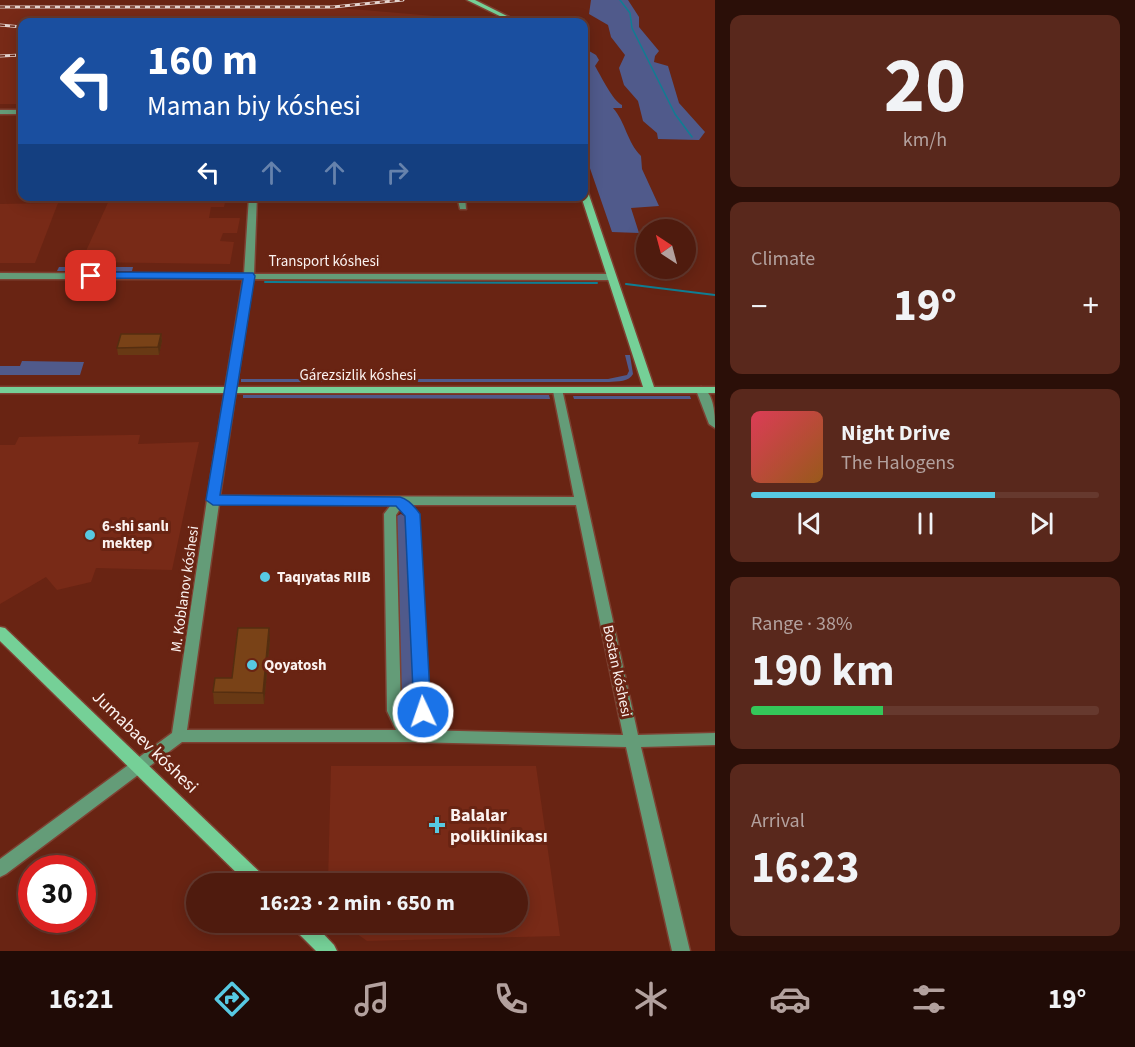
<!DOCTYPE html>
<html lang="en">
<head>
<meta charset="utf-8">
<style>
  body { margin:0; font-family:"Source Sans 3",sans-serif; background:#59281c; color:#f1f3f6; height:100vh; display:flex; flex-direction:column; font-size:22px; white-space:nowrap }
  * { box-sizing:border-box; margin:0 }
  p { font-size:20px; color:#b3a19e }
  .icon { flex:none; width:33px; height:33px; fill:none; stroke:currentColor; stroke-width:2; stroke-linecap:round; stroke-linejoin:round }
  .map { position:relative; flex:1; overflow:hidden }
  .sheet { display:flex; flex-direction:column; gap:15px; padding:15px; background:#2b0f08; width:420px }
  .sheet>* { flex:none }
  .top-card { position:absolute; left:18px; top:18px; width:570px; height:183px; border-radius:12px; box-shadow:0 3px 15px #0003,0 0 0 2px #66392e; background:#1a4fa0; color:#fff; overflow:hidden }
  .needle { width:39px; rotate:324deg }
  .tools { position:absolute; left:636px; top:219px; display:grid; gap:12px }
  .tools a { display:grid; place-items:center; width:60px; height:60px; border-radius:50%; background:#4f1b0e; box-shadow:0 3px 15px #0003,0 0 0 2px #66392e; font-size:30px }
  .speed { position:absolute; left:18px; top:855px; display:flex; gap:12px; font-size:30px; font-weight:700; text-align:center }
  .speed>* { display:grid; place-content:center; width:78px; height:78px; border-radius:50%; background:#4f1b0e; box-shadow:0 3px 15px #0003,0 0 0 2px #66392e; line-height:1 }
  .speed .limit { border:9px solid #d22; background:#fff; color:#111 }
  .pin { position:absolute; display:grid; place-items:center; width:51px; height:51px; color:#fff; margin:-26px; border-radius:12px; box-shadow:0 3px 9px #0006 }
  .me { position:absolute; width:66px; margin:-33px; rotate:357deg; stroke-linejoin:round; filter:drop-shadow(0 0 4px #0008) }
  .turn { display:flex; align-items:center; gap:21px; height:126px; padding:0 30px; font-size:27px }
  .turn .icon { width:78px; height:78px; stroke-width:2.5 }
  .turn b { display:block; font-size:42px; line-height:51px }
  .lanes { display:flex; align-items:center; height:57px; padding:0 30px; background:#0003; justify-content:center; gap:30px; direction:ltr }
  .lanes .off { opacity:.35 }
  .big { font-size:45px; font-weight:700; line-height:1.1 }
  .sheet .card { flex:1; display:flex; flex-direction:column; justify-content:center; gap:9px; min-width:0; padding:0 21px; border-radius:12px; background:#59281c }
  .sheet .dial { align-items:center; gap:0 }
  .dial b { font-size:78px; line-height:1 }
  .song { display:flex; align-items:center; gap:18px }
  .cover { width:72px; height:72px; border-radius:9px; background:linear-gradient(135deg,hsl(350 70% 55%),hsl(30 70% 35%)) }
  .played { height:6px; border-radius:3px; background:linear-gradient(90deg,#57c9e2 70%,#66392e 70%) }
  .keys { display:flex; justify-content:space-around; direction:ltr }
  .heat { display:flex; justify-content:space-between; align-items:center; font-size:33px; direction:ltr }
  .charge { height:9px; border-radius:4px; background:linear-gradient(90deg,#34c759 38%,#66392e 0) }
  .trip { position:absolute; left:186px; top:873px; width:342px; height:60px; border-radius:30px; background:#4f1b0e; box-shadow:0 3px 15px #0003,0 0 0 2px #66392e; font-weight:700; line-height:60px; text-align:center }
  .menu { display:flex; height:96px; justify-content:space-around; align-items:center; background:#200b06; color:#b3a19e }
  .menu .icon { width:42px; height:42px }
  .menu .current { color:#57c9e2 }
  .menu b { font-size:27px; color:#f1f3f6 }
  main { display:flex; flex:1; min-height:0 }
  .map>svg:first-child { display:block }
  .built { fill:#782a17 }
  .green { fill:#505a8b }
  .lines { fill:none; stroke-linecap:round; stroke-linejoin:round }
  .stream-far1 { stroke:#0f7e93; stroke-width:1.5 }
  .stream { stroke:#0f7e93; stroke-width:2 }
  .street-casing { stroke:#7d4132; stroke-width:3 }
  .secondary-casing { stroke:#7d4132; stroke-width:3 }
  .street { fill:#649c78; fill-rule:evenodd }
  .secondary { fill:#75d097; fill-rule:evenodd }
  .rail-casing { stroke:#e5d4cf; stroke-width:3 }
  .rail { stroke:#692413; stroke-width:1.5; stroke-dasharray:5; stroke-linecap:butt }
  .wall { fill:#683914 }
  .shaded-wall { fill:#552e10 }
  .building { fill:#794217; stroke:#552e10; stroke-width:1.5 }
  .route { fill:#1a73e8; stroke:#114b97; stroke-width:1.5 }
  .poi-dot { fill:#57c9e2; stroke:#692413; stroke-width:2 }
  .labels { text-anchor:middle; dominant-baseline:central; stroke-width:6; stroke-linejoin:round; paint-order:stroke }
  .street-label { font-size:15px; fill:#fbf2f0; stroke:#692413 }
  .poi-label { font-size:15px; font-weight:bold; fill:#fbf2f0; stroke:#692413; text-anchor:start }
  .near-street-label { font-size:18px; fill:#fbf2f0; stroke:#692413 }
  .near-poi-label { font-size:18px; font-weight:bold; fill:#fbf2f0; stroke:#692413; text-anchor:start }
</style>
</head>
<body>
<main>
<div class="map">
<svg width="715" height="951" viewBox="0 0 715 951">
  <rect width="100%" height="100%" fill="#692413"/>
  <g class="built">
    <polygon points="340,8 505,22 22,22 22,104 0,104 0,9"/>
    <polygon points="111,196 235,197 226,198 224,207 211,207 209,218 240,218 237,233 223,233 220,241 234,242 230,264 81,262"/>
    <polygon points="58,203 35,263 0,263 0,204"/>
    <polygon points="129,435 140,435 138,444 199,442 172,570 96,568 91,582 57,590 46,577 0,604 0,445 15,445 19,437"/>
    <polygon points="331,766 536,766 560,936 367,941 342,923 518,922 518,884 328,883"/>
  </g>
  <g class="green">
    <polygon points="591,0 628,0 639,17 639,27 659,51 655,56 654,62 668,66 679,103 705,132 699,140 658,139 657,133 643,121 638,101 624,85 619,68 625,55 611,37 608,25 589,14"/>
    <path d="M584 48 596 55 599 60 595 66C601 76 613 101 622 105V108H613C626 123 627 142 641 156L642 169 659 206 631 208 639 233 612 232 584 151Z"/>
    <polygon points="59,267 133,267 132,271 57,271"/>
    <path d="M625 355H630L633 374C629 382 618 381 609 382H241V379H608L627 375 629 371Z"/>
    <polygon points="22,361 84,362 80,375 0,375 0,366 20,366"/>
    <polygon points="243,395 549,395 550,399 243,398"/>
    <polygon points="573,396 690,396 691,399 574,399"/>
    <polygon points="401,514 406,517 415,714 409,718 402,714 395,517"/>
  </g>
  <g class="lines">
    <polyline class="stream-far1" points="620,0 630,13 632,28 675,114 692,137"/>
    <g class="stream">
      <polyline points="265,282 597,283"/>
      <polyline points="626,284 715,295"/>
    </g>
    <g class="street-casing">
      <g id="street">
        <rect x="0" y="110" width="22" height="4"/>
        <path d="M249 196H257L254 274H611L616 277 611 280 253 279 220 496 574 497 553 391 554 389H562L638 735 715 733V745L641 747 690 951H672L626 747 407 742H182L6 874 0 877V859L172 733 207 500 243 279H0V273L244 274ZM219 504 391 505 384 514 387 711 396 730H187ZM411 505H576L623 735 419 730 430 712 418 514ZM400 509 406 515 416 711 408 723 401 711 396 515Z"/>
        <polygon points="457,196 465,196 466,209 460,209"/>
        <path d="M701 387C714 392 715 415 715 428L709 424 696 390Z"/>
      </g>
    </g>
    <g class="secondary-casing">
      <g id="secondary">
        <polygon points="467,0 475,0 519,22 512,22"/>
        <polygon points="584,189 588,192 654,387 715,387 715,393 0,393 0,387 643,387 581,196 584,196"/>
        <polygon points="0,627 5,628 266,878 268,884 248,884 0,641"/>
        <polygon points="291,922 312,922 334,945 337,951 316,951 293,928"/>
      </g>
    </g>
    <use href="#street" class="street"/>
    <use href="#secondary" class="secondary"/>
    <g class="rail-casing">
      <g id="rail">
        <polyline points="0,7 333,7 403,0"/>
        <polyline points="0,25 22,27"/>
        <polyline points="0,56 22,55"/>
      </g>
    </g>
    <use href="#rail" class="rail"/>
  </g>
  <g class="wall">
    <polygon points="161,334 162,341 159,355 118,355 117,348"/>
    <polygon points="270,640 264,704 214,704 213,692 232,678"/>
  </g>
  <g class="shaded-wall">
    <polygon points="161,334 162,341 159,355 158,347"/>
    <polygon points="269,628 270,640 264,704 263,693"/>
  </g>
  <g class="building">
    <polygon points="121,334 161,334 158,347 117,348"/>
    <polygon points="238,628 269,628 263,693 213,692 215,678 232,678"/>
  </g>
  <path class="route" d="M91 272 253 273 255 276 220 495 400 497C408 499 415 507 420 514L431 712 429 717 423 719 417 717 414 712 405 516 396 506 213 505 206 500 243 279 87 278V273Z"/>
  <g class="poi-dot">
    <circle cx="90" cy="535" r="6"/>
    <circle cx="265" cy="577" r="6"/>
    <circle cx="252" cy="665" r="6"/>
    <path d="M434 816h6v6h6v6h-6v6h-6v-6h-6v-6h6z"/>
  </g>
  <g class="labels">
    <g class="street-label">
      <text x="324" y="261">Transport kóshesi</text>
      <text x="358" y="375">Gárezsizlik kóshesi</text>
      <text transform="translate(185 589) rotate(-82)">M. Koblanov kóshesi</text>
      <text transform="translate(617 671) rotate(78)">Bostan kóshesi</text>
    </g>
    <g class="poi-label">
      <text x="102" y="526">6-shi sanlı<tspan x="102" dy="17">mektep</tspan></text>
      <text x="277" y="577">Taqıyatas RIIB</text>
      <text x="264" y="665">Qoyatosh</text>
    </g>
    <g class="near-street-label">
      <text transform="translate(145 742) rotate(44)">Jumabaev kóshesi</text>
    </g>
    <g class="near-poi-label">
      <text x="450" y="815">Balalar<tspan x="450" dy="21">poliklinikası</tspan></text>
    </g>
  </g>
</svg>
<div class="tools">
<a><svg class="needle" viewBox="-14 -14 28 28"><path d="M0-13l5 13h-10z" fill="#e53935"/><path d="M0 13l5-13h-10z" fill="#b3a19e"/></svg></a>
</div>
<div class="speed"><div class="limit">30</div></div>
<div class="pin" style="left:91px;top:276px;background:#d93025"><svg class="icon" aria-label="arrive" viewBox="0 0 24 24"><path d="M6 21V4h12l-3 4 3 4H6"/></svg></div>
<svg class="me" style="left:423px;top:712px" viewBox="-20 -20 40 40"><circle r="17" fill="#1a73e8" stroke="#fff" stroke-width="3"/><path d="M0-11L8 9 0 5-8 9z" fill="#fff"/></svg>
<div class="trip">16:23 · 2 min · 650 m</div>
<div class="top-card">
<div class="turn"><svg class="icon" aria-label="left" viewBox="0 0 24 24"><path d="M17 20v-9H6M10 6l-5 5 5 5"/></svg><div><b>160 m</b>Maman biy kóshesi</div></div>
<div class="lanes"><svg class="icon" aria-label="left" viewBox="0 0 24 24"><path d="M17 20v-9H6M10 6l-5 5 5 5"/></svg><svg class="icon off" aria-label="ahead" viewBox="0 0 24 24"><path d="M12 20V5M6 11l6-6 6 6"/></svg><svg class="icon off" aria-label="ahead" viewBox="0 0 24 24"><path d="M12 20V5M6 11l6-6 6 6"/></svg><svg class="icon off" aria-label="right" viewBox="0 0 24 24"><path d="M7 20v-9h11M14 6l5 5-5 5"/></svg></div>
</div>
</div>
<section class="sheet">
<div class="card dial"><b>20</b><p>km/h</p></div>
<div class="card"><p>Climate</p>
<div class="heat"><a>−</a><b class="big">19°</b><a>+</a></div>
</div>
<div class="card">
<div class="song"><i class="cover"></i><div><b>Night Drive</b><p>The Halogens</p></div></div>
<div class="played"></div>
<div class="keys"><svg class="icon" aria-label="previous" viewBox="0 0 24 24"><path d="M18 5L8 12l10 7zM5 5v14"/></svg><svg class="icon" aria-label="pause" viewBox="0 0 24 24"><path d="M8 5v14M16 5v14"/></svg><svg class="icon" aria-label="next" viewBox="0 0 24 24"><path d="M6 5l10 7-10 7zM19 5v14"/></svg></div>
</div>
<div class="card"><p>Range · 38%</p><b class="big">190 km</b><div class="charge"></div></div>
<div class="card"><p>Arrival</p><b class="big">16:23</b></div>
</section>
</main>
<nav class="menu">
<b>16:21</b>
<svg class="icon current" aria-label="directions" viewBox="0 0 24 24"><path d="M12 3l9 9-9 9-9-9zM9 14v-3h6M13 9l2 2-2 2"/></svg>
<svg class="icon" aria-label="music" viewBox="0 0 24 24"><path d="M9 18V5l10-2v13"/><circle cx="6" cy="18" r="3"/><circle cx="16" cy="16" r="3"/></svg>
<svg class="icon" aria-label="phone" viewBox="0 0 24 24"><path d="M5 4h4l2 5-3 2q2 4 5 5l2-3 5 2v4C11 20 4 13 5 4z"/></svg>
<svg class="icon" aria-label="climate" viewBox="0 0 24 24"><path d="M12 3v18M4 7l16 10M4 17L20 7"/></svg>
<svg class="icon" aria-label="car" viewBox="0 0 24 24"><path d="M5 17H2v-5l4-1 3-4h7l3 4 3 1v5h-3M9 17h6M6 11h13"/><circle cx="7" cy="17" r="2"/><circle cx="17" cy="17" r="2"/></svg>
<svg class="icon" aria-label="filters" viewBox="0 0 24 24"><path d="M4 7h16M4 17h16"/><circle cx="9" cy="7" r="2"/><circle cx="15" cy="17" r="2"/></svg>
<b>19°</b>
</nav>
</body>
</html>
